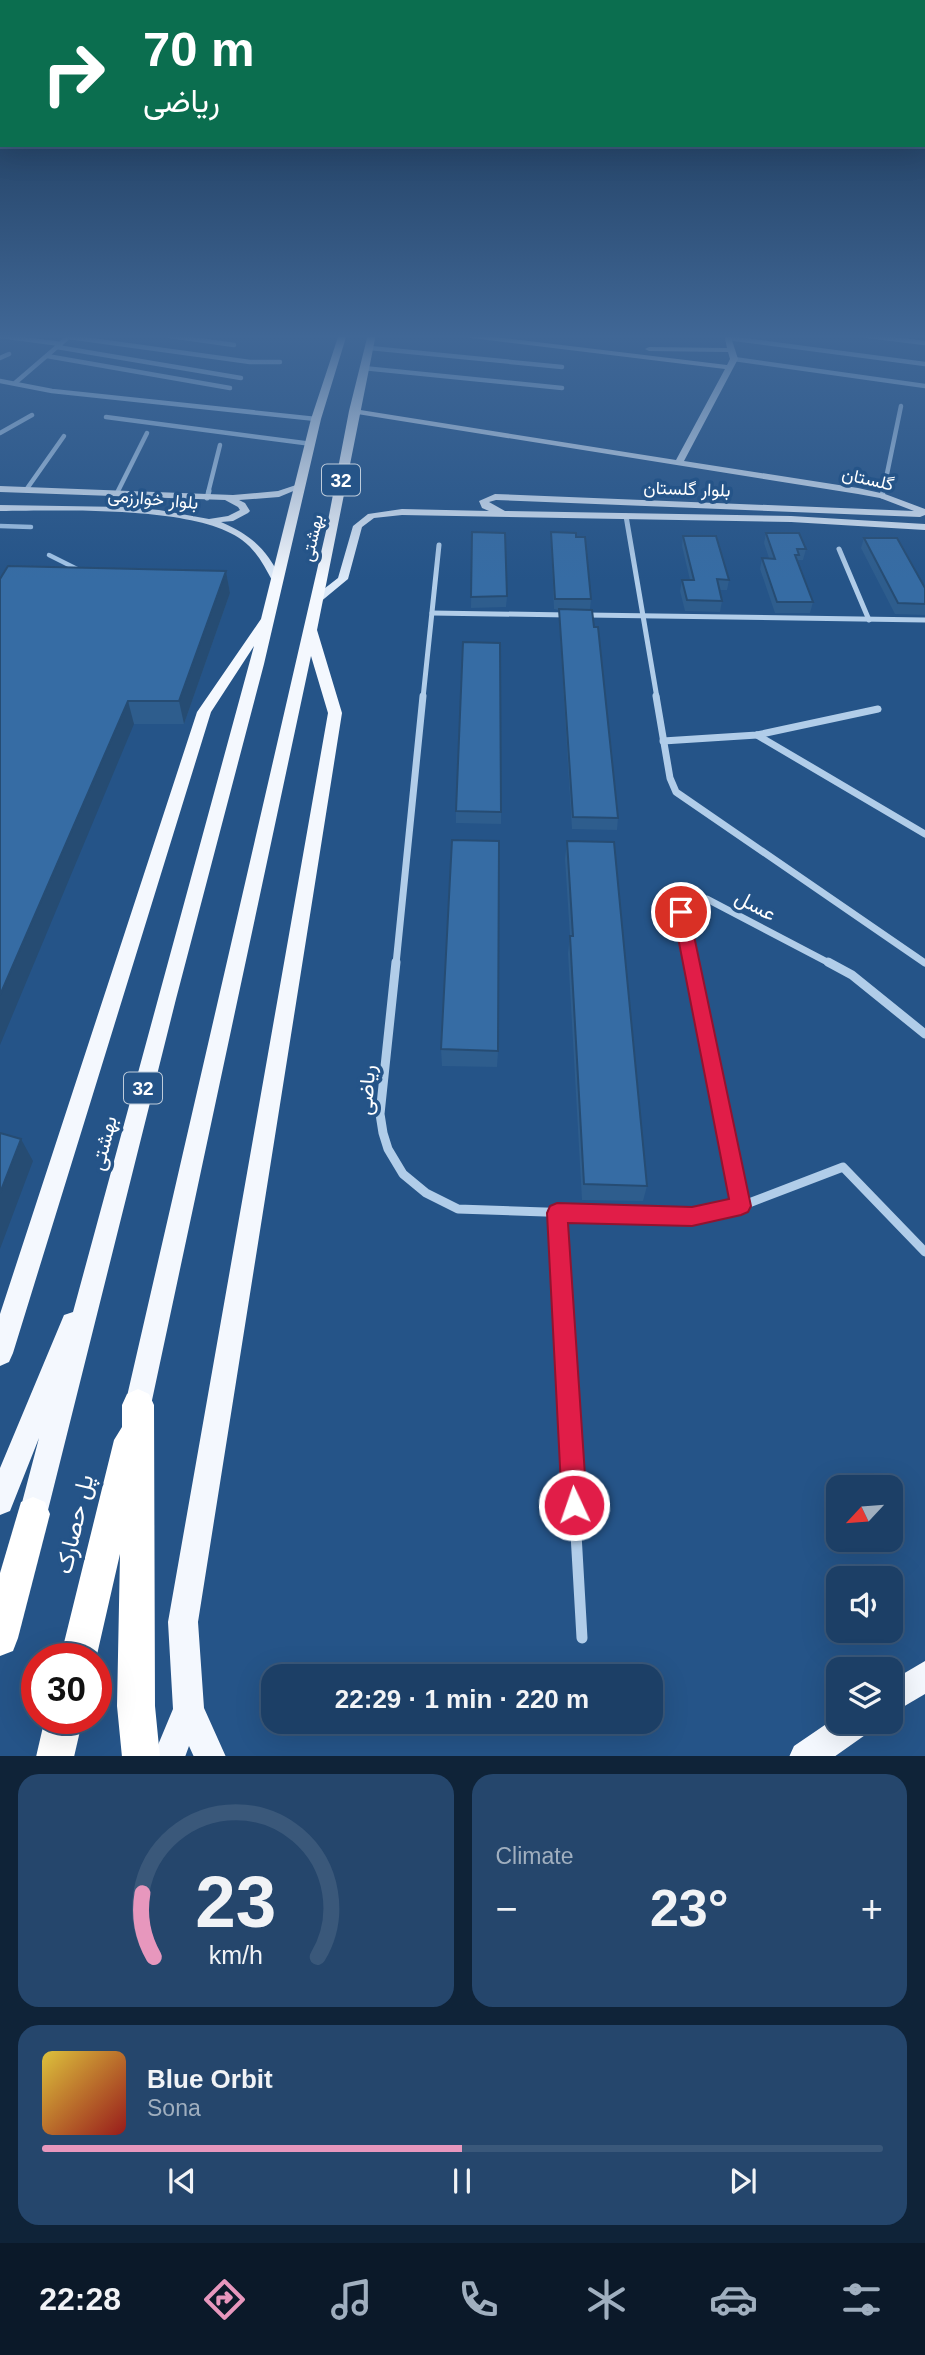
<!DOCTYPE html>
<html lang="en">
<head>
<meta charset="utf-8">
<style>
  body { margin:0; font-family:Arial,Vazirmatn,sans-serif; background:#25466c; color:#f1f3f6; height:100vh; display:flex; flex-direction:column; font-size:26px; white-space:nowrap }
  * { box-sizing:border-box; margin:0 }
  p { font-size:23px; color:#a0afbf }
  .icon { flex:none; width:38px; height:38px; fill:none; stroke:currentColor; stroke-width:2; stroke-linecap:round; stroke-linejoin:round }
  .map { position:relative; height:1756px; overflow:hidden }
  .sheet { display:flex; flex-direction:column; gap:18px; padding:18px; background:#0f2338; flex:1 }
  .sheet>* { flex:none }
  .top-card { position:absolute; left:0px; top:0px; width:926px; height:147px; box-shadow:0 7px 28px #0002,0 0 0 2px #3a587a; background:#0b6e4f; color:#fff; overflow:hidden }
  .needle { width:46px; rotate:244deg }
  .tools { position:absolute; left:826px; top:1475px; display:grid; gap:14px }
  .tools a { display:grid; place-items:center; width:77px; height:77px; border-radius:14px; background:#1c3f66; box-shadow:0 7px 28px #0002,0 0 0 2px #3a587a; font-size:35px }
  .speed { position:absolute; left:21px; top:1643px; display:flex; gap:14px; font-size:35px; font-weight:700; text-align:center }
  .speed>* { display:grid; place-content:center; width:91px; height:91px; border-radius:50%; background:#1c3f66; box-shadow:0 7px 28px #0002,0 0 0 2px #3a587a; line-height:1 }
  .speed .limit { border:10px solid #d22; background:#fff; color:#111 }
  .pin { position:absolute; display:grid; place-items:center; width:60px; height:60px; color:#fff; margin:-30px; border:4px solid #fff; border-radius:50%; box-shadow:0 2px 7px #0007 }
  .me { position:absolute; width:77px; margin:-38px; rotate:357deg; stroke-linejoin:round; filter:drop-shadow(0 0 5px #0008) }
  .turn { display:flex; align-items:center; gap:24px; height:147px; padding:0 28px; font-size:32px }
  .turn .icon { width:91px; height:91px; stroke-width:2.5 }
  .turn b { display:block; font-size:49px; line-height:60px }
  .big { font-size:52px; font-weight:700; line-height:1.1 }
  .sheet .tile { flex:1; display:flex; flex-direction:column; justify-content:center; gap:10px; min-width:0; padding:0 24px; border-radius:21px; background:#25466c }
  .sheet .dial { align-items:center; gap:0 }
  .dial svg { height:182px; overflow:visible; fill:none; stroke:#3a587a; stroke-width:7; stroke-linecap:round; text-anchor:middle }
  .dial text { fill:#f1f3f6; stroke:none }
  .song { display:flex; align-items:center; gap:21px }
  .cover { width:84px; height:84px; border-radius:10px; background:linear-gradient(135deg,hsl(50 70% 55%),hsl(0 70% 35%)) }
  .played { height:7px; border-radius:4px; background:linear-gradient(90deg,#e797bd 50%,#3a587a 50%) }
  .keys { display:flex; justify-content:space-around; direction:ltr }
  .heat { display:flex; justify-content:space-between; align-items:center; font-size:38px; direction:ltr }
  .sheet .tiles { flex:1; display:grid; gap:18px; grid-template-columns:1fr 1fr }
  .tile:last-child { grid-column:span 2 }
  .trip { position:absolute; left:261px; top:1664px; width:402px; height:70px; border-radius:21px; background:#1c3f66; box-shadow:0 7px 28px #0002,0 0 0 2px #3a587a; font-weight:700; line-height:70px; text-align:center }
  .dock { display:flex; height:112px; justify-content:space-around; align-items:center; background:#0b1929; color:#a0afbf }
  .dock .icon { width:49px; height:49px }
  .dock .on { color:#e797bd }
  .dock b { font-size:32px; color:#f1f3f6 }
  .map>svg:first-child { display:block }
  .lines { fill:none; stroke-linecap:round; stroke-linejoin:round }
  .stream { stroke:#a6c8ea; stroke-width:4.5 }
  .street-far4 { stroke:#b1cde9; stroke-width:4.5 }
  .street-far3 { stroke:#b1cde9; stroke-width:5 }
  .street-far2 { stroke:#b1cde9; stroke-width:7 }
  .street-far1 { stroke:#b1cde9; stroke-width:9 }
  .street { stroke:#b1cde9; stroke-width:11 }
  .secondary { fill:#dce9f8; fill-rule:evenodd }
  .primary { fill:#f4f8fe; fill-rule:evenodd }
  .highway { fill:#fff; fill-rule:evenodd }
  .wall { fill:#2e5d8d }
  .shaded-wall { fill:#264c73 }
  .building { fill:#366ca4; stroke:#264c73; stroke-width:2 }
  .route { fill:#e11d48; stroke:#92132f; stroke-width:2 }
  .labels { text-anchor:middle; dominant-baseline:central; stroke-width:7; stroke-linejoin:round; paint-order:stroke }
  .far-street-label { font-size:18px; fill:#fff; stroke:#255488 }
  .shield { fill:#255488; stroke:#beccdb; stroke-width:2 }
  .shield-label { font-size:19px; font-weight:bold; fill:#fff }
  .street-label { font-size:21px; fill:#fff; stroke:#255488 }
  .near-street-label { font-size:24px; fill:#fff; stroke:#255488 }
</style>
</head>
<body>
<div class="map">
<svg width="925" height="1757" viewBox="0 0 925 1757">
  <rect width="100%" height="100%" fill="#255488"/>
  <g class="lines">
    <g class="stream">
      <polyline points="0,526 31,527"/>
      <polyline points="49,555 79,570"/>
    </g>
    <g class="street-far4">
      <polyline points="156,334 234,345"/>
      <polyline points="852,334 925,343"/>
      <polyline points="0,336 61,344"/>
      <polyline points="69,337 250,362 280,362"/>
      <polyline points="728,338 925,364"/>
      <polyline points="57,347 241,378"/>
      <polyline points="370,348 562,367"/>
      <polyline points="47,356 230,388"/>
      <polyline points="0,358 9,354"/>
      <polyline points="734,359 925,386"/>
      <polyline points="363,368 562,388"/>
      <polyline points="0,381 52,391 316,419"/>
      <polyline points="15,383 72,334"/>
      <polyline points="106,417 312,444"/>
      <polyline points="0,433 32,415"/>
      <polyline points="26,490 64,436"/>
      <polyline points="117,493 147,433"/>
      <polyline points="208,493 220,445"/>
      <polyline points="883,493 901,406"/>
    </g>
    <g class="street-far3">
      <polyline points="882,496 883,491"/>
      <polyline points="207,498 209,491"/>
      <polyline points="626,516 657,698"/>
      <polyline points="839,549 869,620"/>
      <polyline points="432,613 568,615"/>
      <polyline points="587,615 925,620"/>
      <polyline points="423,698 439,545"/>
    </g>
    <g class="street-far2">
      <polyline points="656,696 670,778 676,792 925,963"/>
      <polyline points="757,735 925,834"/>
      <polyline points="663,741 757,735 878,709"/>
      <polyline points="396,964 423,696"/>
      <polyline points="692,964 681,912 690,899 707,899 831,964"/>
    </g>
    <g class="street-far1">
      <polyline points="396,962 380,1114 383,1133 388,1149 403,1174 426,1193 458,1209 692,1217 741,1206 843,1167 925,1252"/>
      <polyline points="691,962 741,1206"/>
      <polyline points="828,962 852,975 925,1034"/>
      <polyline points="557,1212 563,1309"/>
    </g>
    <polyline class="street" points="563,1308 582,1638"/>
    <g class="secondary">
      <polygon points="452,334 470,334 727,365 730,359 728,352 649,351 645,349 649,347 727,348 724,334 730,334 738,359 684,461 858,488 885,494 925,509 925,515 920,517 496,500 489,502 505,511 791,516 925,524 925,530 791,522 402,515 374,518 362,527 348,579 319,603 311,603 311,599 338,578 353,526 368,514 402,509 489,511 482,508 479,501 495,494 914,511 880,498 858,494 351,413 350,411 354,409 676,460 725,369 455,336"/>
      <path d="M296 485 303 487 279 497 239 500 245 503 250 511 248 513 233 521 221 522C253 536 266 549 282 580L277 583 273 582C264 566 257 551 242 540 195 505 59 511 0 511V505L124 507 159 510 209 519 228 516 240 510 238 507 225 500 0 492V486L233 495 278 491Z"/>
    </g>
    <g class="primary">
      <polygon points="339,334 347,334 321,419 264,664 176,999 47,1514 43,1524 33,1528 23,1524 19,1514 39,1438 10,1511 0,1515 0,1468 64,1315 73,1312 254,646 211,712 13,1353 9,1362 0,1366 0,1314 197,712 261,619 311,419"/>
      <polygon points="368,334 376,334 317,630 342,713 198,1622 204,1708 226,1757 194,1757 189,1746 185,1757 153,1757 173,1709 168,1622 328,713 311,656 151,1405 147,1414 138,1418 129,1414 125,1405 326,531 349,411"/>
      <polygon points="925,1661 925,1694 891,1714 891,1681"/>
      <polygon points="838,1716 838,1722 873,1722 868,1733 834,1757 789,1757 794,1746"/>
    </g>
    <g class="highway">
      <polygon points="138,1389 149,1394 154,1405 155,1706 160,1757 122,1757 117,1706 120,1554 96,1659 60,1659 114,1440 122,1427 122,1405 127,1394"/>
      <polygon points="33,1497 45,1502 50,1514 18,1638 13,1651 0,1656 0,1573 21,1502"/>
      <polygon points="45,1718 83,1718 74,1757 36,1757"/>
    </g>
  </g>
  <g class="wall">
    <polygon points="472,532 507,596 506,607 471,608"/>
    <polygon points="551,532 576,537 591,599 590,609 618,818 617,830 572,829 559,620 559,610 554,609 551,543"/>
    <polygon points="766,533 806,549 803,560 798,560 797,561 813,602 810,613 775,613 760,569 762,558 769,558 764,543"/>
    <polygon points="683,536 729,580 727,590 720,590 722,601 720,612 685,611 680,591 682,580 690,580 682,546"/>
    <polygon points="864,538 925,588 925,615 895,614 861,548"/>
    <polygon points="226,571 230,593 184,724 134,724 0,579"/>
    <polygon points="456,811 501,812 501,824 456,823"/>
    <polygon points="567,841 647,1186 643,1201 582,1200 568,953 570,936 565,859"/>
    <polygon points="441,1049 498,1051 497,1067 442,1066"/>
  </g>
  <g class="shaded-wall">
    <polygon points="226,571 230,593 184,724 179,701"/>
    <polygon points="128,701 134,724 0,1045 0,995"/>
    <polygon points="21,1139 33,1161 0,1249 0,1193"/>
  </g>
  <g class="building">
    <polygon points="472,532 505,533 507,596 471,597"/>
    <polygon points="551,532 576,533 576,537 585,537 591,599 555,599"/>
    <polygon points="766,533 799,533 806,549 797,549 799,555 795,555 813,602 777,602 762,558 775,559"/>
    <polygon points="683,536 716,536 729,580 717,579 722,601 687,600 682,580 694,580"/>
    <polygon points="864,538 897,538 925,588 925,604 898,603"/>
    <polygon points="8,566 226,571 179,701 128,701 0,995 0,579"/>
    <polygon points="559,609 592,610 594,627 598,627 618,818 573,817"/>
    <polygon points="463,642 500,643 501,812 456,811"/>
    <polygon points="452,840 499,841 498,1051 441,1049"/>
    <polygon points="567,841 614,842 647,1186 584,1184 570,936 573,936"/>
    <polygon points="0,1133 21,1139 0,1193"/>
  </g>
  <linearGradient id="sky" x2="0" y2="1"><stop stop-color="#142e4b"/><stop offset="0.58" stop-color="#406796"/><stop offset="1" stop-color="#406796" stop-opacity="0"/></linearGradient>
  <rect width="925" height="580" fill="url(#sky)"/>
  <polygon class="route" points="681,906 689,912 751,1206 748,1212 741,1215 692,1226 568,1223 587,1505 583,1514 574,1518 565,1514 562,1505 547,1213 550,1206 557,1203 692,1207 729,1199 673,912"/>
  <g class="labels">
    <g class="far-street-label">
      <text transform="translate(868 479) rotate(13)">گلستان</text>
      <text transform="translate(687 489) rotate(2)">بلوار گلستان</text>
      <text transform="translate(153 499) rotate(5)">بلوار خوارزمی</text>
      <text transform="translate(312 538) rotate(-77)">بهشتی</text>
    </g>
    <g class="shield">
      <rect x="322" y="464.5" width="38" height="31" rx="5"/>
      <rect x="124" y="1072.5" width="38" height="31" rx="5"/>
    </g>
    <g class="shield-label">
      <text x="341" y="480">32</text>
      <text x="143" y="1088">32</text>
    </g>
    <g class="street-label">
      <text transform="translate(756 905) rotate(28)">عسل</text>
      <text transform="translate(366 1090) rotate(-86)">ریاضی</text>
      <text transform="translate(103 1143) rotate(-76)">بهشتى</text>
    </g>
    <g class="near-street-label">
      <text transform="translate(74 1524) rotate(-77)">پل حصارک</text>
    </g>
  </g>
</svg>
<div class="tools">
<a><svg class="needle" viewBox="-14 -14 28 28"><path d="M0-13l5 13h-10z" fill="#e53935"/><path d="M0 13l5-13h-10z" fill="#a0afbf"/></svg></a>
<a><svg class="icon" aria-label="sound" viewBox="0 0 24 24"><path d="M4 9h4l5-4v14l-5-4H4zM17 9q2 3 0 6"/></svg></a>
<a><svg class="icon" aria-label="layers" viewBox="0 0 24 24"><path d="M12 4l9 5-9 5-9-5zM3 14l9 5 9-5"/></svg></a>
</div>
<div class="speed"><div class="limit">30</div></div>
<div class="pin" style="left:681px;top:912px;background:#d93025"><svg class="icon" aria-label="arrive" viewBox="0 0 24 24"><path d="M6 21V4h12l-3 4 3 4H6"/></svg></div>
<svg class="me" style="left:574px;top:1505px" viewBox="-20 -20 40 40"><circle r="17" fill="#e11d48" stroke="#fff" stroke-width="3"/><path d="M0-11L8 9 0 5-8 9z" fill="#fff"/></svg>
<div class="trip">22:29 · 1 min · 220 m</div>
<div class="top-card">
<div class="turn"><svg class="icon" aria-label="right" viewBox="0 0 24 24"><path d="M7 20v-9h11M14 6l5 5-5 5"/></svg><div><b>70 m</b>ریاضی</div></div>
</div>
</div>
<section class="sheet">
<div class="tiles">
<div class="tile dial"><svg viewBox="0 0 100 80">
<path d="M14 69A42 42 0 1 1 86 69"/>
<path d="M14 69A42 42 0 0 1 9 41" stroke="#e797bd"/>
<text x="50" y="56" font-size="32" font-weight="700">23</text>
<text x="50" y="72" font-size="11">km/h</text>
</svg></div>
<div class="tile"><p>Climate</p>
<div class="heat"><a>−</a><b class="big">23°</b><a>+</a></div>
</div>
<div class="tile">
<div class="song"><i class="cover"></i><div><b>Blue Orbit</b><p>Sona</p></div></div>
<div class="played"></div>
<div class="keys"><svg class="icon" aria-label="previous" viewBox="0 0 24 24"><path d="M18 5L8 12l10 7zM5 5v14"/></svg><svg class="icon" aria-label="pause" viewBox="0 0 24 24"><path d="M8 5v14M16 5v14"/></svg><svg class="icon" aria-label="next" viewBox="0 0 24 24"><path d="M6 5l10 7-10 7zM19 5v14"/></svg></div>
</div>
</div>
</section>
<nav class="dock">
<b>22:28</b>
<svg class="icon on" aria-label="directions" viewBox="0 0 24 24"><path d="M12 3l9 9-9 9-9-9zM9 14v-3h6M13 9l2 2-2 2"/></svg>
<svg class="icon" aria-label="music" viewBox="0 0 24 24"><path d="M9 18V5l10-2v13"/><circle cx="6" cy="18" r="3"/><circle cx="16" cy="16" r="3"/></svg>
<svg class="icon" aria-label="phone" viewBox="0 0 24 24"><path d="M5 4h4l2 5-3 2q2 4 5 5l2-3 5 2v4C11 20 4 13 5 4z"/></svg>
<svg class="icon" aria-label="climate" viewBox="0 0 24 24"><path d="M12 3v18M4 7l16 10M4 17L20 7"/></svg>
<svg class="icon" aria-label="car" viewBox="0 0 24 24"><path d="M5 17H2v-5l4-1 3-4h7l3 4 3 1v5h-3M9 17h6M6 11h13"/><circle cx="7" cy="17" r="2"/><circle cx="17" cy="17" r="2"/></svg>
<svg class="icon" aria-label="filters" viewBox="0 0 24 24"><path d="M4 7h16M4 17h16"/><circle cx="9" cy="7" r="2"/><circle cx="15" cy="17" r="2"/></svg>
</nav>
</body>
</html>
